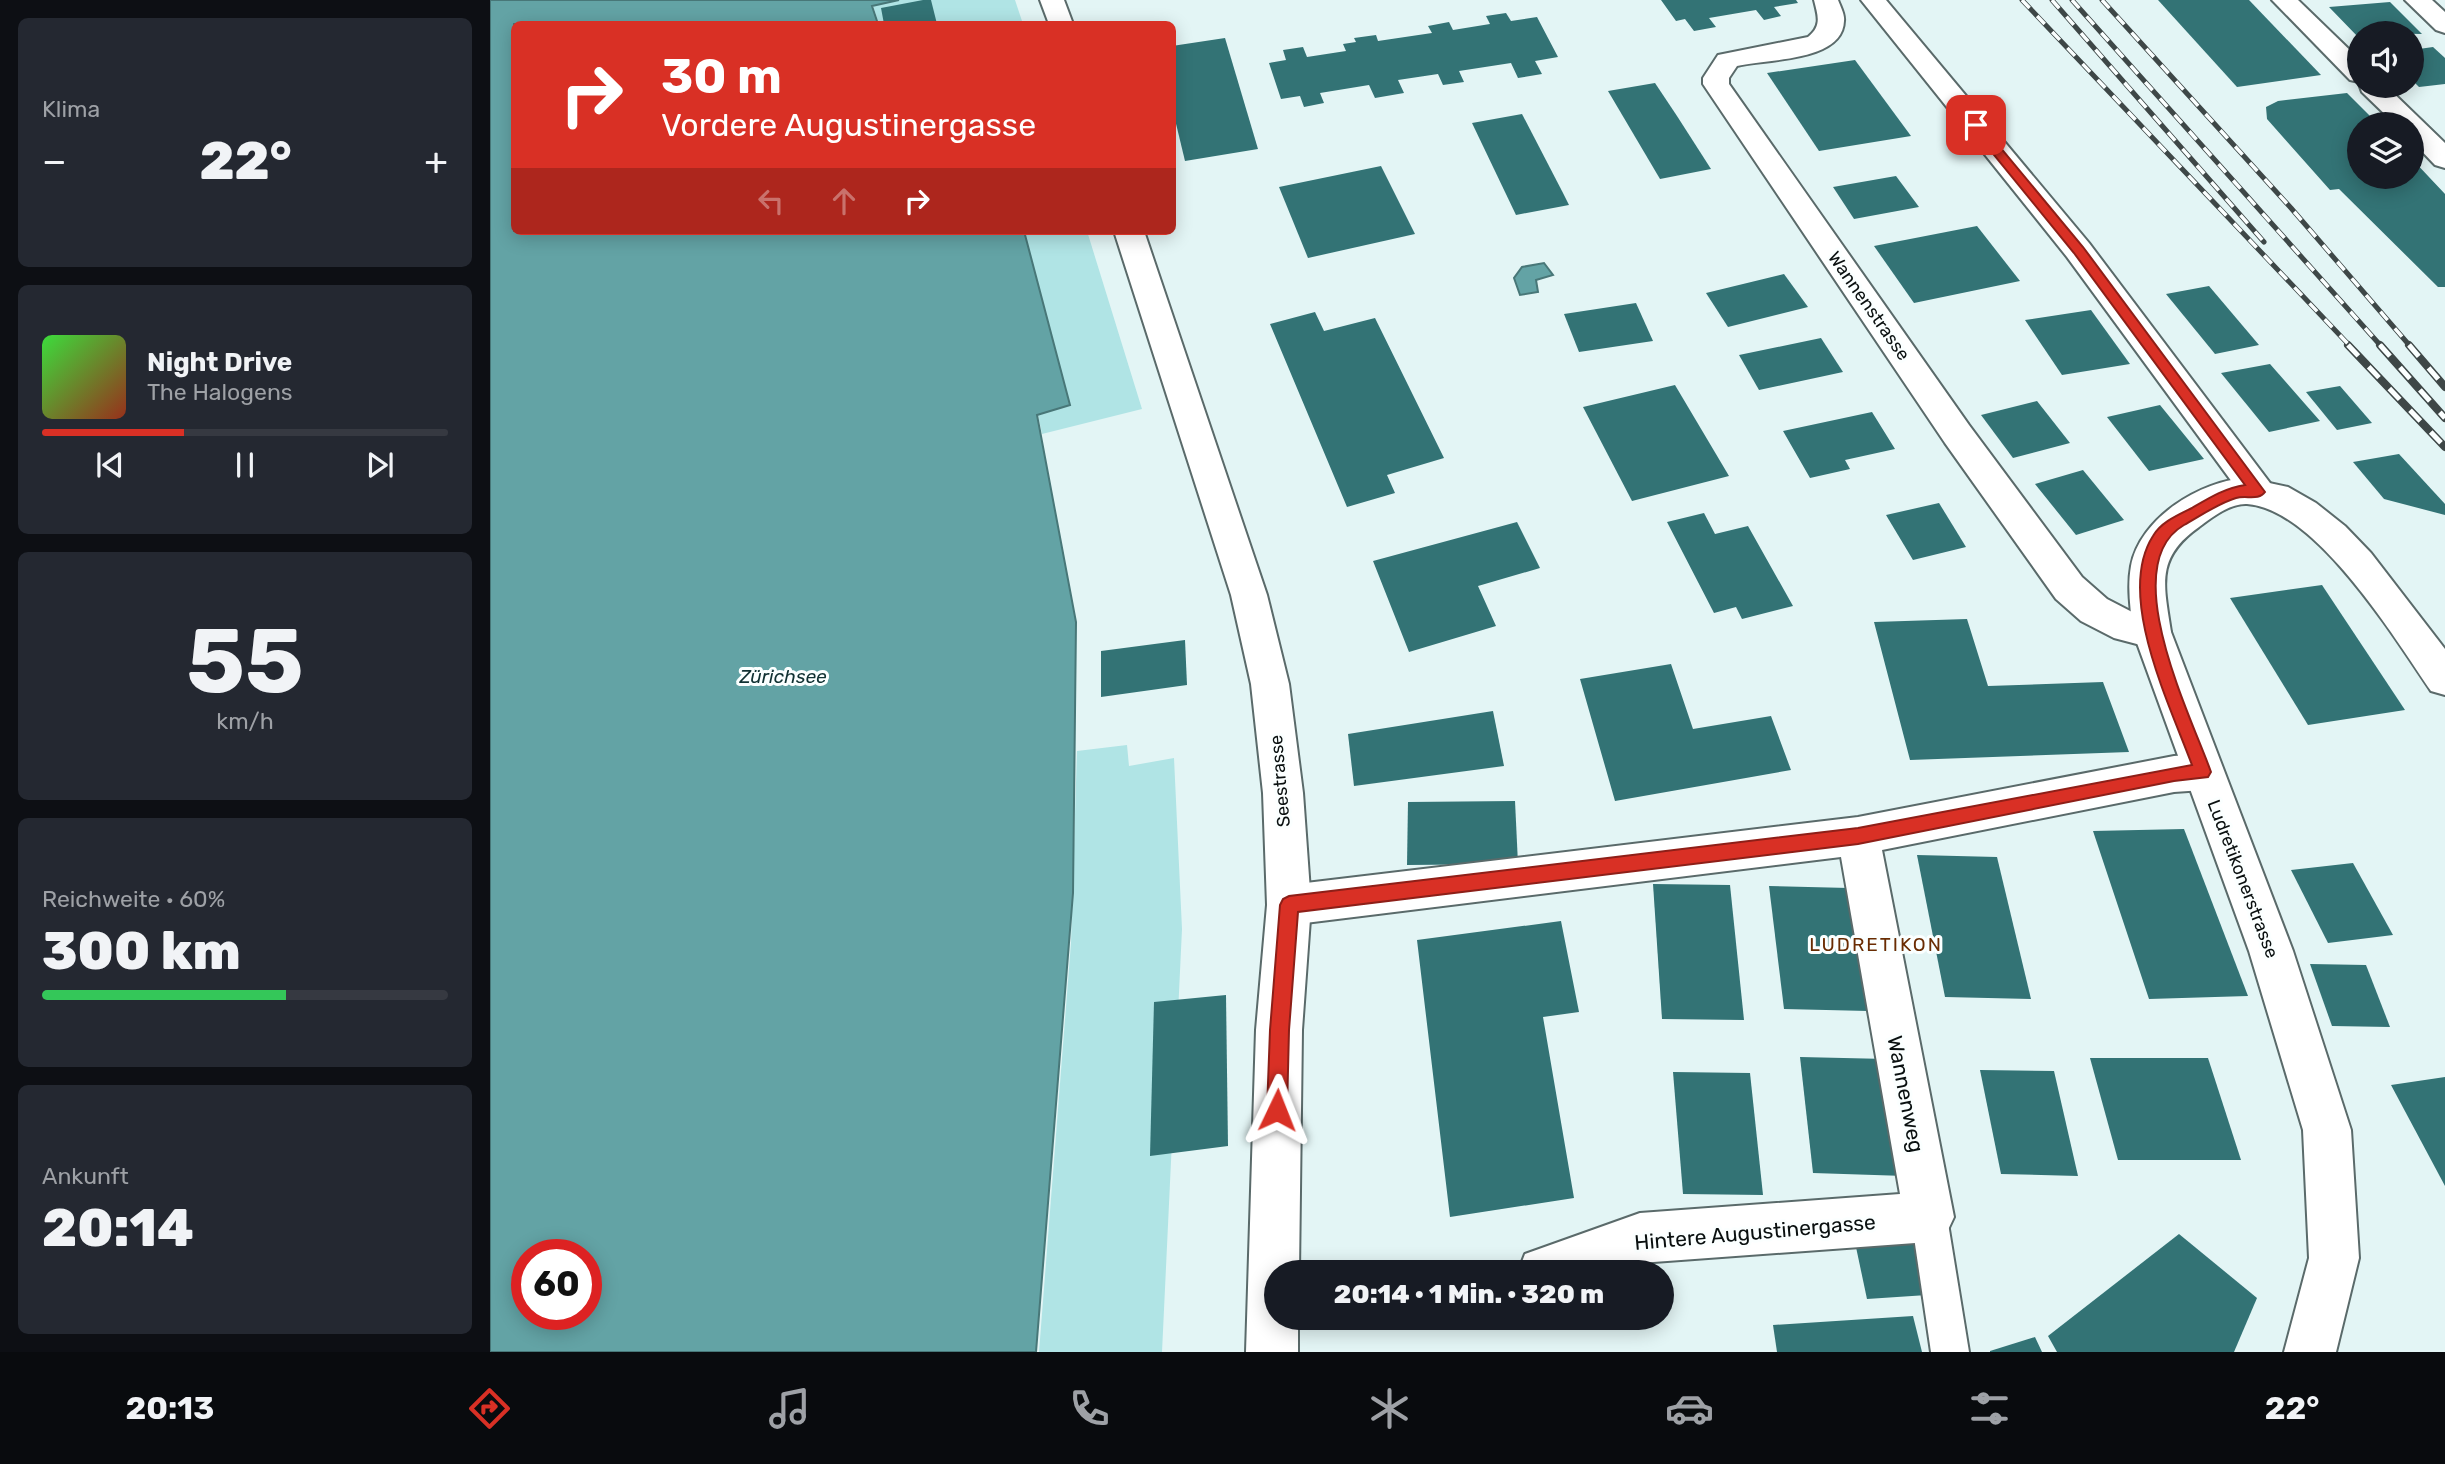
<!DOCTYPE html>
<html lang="de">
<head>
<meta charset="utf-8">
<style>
  body { margin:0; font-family:Rubik,sans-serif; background:#242831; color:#f1f3f6; height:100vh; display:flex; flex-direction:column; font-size:26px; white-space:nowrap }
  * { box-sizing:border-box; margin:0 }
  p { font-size:23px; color:#9ea1a6 }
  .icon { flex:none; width:38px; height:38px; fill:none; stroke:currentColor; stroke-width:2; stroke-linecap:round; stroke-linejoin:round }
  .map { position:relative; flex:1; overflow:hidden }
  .drawer { display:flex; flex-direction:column; gap:18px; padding:18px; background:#0d0f14; width:490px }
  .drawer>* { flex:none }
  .top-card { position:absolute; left:21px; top:21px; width:665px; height:214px; border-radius:10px; box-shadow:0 4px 18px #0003; background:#d93025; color:#fff; overflow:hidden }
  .buttons { position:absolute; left:1857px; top:21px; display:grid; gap:14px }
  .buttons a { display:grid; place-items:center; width:77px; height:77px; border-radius:50%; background:#171b24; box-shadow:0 4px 18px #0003; font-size:35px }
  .speed { position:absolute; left:21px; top:1239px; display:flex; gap:14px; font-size:35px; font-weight:700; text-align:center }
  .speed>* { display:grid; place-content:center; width:91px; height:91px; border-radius:50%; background:#171b24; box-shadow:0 4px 18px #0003; line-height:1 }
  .speed .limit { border:10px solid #d22; background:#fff; color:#111 }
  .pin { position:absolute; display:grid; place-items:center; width:60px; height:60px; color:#fff; margin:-30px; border-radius:14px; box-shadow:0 4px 10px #0006 }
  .me { position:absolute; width:77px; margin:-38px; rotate:2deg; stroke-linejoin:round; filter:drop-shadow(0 0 5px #0008) }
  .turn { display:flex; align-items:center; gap:24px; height:147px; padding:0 35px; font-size:32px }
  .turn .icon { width:91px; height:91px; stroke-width:2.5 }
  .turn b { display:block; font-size:49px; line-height:60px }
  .lanes { display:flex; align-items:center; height:66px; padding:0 35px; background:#0003; justify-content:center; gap:35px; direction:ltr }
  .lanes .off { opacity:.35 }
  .big { font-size:52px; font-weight:800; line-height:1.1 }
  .drawer .tile { flex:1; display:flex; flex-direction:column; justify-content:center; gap:10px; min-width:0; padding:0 24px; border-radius:10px; background:#242831 }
  .drawer .dial { align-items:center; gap:0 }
  .dial b { font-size:91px; line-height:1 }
  .song { display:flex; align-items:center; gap:21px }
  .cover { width:84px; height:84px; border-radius:10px; background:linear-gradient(135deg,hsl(120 70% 55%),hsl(10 70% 35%)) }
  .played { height:7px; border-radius:4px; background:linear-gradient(90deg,#d93025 35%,#363941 35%) }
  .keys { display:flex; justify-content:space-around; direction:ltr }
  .heat { display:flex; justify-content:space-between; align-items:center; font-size:38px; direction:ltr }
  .charge { height:10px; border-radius:5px; background:linear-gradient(90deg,#34c759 60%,#363941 0) }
  .trip { position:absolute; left:774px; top:1260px; width:410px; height:70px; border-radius:35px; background:#171b24; box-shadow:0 4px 18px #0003; font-weight:800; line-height:70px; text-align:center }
  .menu { display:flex; height:112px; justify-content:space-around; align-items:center; background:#090b0e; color:#9ea1a6 }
  .menu .icon { width:49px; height:49px }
  .menu .selected { color:#d93025 }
  .menu b { font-size:32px; color:#f1f3f6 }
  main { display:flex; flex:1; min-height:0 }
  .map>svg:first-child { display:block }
  .green { fill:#b0e4e5 }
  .water { fill:#63a3a5; stroke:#487778; stroke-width:2; fill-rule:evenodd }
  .building { fill:#337375 }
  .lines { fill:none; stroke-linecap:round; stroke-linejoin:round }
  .service-casing { stroke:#5a6a6a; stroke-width:4 }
  .minor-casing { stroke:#5a6a6a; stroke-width:4 }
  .tertiary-casing { stroke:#5a6a6a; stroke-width:4 }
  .primary-casing { stroke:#5a6a6a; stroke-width:4 }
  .service { fill:#fff; fill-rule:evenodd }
  .minor { fill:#fff; fill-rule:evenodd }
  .tertiary { fill:#fff; fill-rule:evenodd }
  .primary { fill:#fff; fill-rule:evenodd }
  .rail-far1-casing { stroke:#3e4747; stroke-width:5 }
  .rail-casing { stroke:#3e4747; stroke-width:8 }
  .rail-far1 { stroke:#fbffff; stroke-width:3.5; stroke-dasharray:11; stroke-linecap:butt }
  .rail { stroke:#fbffff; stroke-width:5; stroke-dasharray:15; stroke-linecap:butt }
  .route { fill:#d93025; stroke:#8d1f18; stroke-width:2 }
  .labels { text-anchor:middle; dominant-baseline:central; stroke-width:6; stroke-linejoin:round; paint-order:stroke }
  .street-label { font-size:18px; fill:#0a1010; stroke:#fbffff }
  .water-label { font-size:19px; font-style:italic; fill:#103132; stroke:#fbffff }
  .neighbourhood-label { font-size:19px; letter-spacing:2px; fill:#692c03; stroke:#fbffff }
  .near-street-label { font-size:21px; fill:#0a1010; stroke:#fbffff }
</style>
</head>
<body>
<main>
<section class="drawer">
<div class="tile"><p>Klima</p>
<div class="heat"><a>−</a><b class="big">22°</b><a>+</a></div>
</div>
<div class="tile">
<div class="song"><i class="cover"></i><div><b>Night Drive</b><p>The Halogens</p></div></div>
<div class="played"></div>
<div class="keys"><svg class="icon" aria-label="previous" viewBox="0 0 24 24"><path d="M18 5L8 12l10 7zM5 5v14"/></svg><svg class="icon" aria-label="pause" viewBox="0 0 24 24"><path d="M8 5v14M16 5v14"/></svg><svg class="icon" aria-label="next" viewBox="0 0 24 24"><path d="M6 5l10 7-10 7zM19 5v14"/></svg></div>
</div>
<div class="tile dial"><b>55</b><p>km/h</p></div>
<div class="tile"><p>Reichweite · 60%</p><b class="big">300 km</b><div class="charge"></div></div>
<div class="tile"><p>Ankunft</p><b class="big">20:14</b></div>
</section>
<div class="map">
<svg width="1955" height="1352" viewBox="0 0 1955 1352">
  <rect width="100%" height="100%" fill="#e3f5f5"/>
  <g class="green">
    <polygon points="409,0 525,0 533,24 389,24 383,6"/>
    <polygon points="534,231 597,231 652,409 552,434 548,415 580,405"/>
    <polygon points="637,745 639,766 684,758 692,929 672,1352 549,1352 581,943 587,751"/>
  </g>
  <g class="water">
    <path d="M0 0H409L382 6 388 24H24V231H534L580 405 547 415 586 622 583 893 546 1352H0ZM37 1255H96V1314H37Z"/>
    <polygon points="1054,263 1063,275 1046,280 1048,292 1030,295 1024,278 1032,267"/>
  </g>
  <g class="building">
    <polygon points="433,0 441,0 447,24 394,24 391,8"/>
    <polygon points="1171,0 1306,0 1308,3 1284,7 1291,16 1274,20 1266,10 1219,18 1226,27 1204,31 1195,19 1186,21"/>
    <polygon points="1668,0 1759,0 1831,75 1747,87"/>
    <polygon points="1900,2 1932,34 1869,33 1869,38 1839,7"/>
    <polygon points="1016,13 1021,21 1047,17 1068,57 1045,61 1052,74 1028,78 1021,63 969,71 974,82 953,85 948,74 908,80 914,93 885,98 879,85 830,93 834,103 814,107 810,96 791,99 779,63 796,60 793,50 813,47 817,57 856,51 853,44 866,42 864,38 886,35 888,41 942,33 938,26 959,22 963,30 1000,24 996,16"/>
    <polygon points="735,38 768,149 695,161 682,107 682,46"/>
    <polygon points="1943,47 1955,58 1955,84 1929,87 1922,80 1922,50"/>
    <polygon points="1365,60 1421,136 1329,151 1277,73"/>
    <polygon points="1165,83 1187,116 1221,169 1170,179 1118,91"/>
    <polygon points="1857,93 1888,124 1869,124 1869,177 1922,177 1922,159 1955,194 1955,287 1948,287 1849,189 1840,190 1777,119 1776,107 1788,101"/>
    <polygon points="1032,114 1073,193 1079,205 1026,215 982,123"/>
    <polygon points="891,166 925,234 818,258 789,187"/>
    <polygon points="1406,176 1429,207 1364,219 1343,187"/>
    <polygon points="1487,226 1530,281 1424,303 1384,246"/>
    <polygon points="1294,274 1318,307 1238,327 1216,293"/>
    <polygon points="1719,286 1769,345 1725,354 1676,294"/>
    <polygon points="1146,303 1163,341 1089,352 1074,314"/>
    <polygon points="1601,310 1640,364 1572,375 1535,320"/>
    <polygon points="825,312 834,331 885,318 954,458 897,475 905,493 857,507 780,324"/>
    <polygon points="1331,338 1353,372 1269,390 1249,355"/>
    <polygon points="1780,364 1830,421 1779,432 1731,373"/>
    <polygon points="1185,385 1239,476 1142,501 1093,407"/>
    <polygon points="1850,386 1882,423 1847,430 1816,392"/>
    <polygon points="1547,401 1580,443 1523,458 1491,415"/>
    <polygon points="1670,405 1714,459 1659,471 1617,417"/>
    <polygon points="1382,412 1405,449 1355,460 1360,469 1320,478 1293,431"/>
    <polygon points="1909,454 1955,504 1955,515 1894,499 1863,462"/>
    <polygon points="1593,470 1634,520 1586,535 1545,484"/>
    <polygon points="1449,503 1476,547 1423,560 1396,515"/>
    <polygon points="1214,513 1225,534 1258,526 1303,606 1252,619 1246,607 1224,613 1177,522"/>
    <polygon points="1027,522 1050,568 988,586 1006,626 919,652 883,561"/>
    <polygon points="1832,585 1915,710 1818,725 1740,598"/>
    <polygon points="1477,619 1498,686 1613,682 1639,752 1420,760 1384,622"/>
    <polygon points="695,640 697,685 611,697 611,651"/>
    <polygon points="1181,664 1203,729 1281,716 1301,770 1125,801 1090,679"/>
    <polygon points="1003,711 1014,766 864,786 858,734"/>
    <polygon points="1025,801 1028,864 917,865 918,802"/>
    <polygon points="1694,829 1758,996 1659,999 1603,831"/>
    <polygon points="1427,855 1507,857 1541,999 1455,997"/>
    <polygon points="1863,863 1903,935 1838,943 1801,870"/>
    <polygon points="1163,884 1240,885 1254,1020 1172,1019"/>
    <polygon points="1279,886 1359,888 1378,1011 1294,1009"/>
    <polygon points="1071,921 1089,1012 1053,1017 1084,1198 960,1217 927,940"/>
    <polygon points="1820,964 1876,965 1900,1027 1842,1026"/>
    <polygon points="736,995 738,1146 660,1156 664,1002"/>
    <polygon points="1310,1057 1397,1059 1415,1176 1323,1173"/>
    <polygon points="1600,1058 1718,1058 1751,1160 1628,1160"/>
    <polygon points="1490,1070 1564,1071 1588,1176 1511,1174"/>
    <polygon points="1183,1072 1260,1073 1273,1195 1193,1194"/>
    <polygon points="1955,1077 1955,1186 1901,1085"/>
    <polygon points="1422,1230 1437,1295 1377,1299 1363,1233"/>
    <polygon points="1689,1234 1767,1298 1744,1352 1567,1352 1558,1336"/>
    <polygon points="1423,1316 1432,1352 1287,1352 1283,1325"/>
    <polygon points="1545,1337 1552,1352 1500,1352 1500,1351"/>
  </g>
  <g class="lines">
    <g class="service-casing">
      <polygon id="service" points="1439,1199 1452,1204 1457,1217 1479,1352 1441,1352 1421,1217 1426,1204"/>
    </g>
    <g class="minor-casing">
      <g id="minor">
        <path d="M1324 0H1348C1350 6 1355 14 1354 21 1353 62 1275 59 1247 66L1239 78V84L1479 425 1592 577 1617 599 1644 613 1675 621 1681 632 1675 643 1662 648 1624 638 1591 621 1566 599 1455 443 1213 84V78L1228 55 1318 37C1332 26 1328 16 1324 0Z"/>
        <polygon points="1371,0 1396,0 1599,243 1780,483 1785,492 1780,501 1768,505 1756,501 1577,257"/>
        <polygon points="1915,0 1942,0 1955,12 1955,33 1946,30"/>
        <polygon points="1713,754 1727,759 1733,772 1727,785 1713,790 1684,792 1392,850 1464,1217 1456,1234 1439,1242 1150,1263 1124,1272 1028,1272 1035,1254 1150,1213 1410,1194 1351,857 799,925 784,919 777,905 784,891 799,885 1368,817 1684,756"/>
      </g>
    </g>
    <g class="tertiary-casing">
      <g id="tertiary">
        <polygon points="1782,0 1808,0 1869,59 1869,82 1860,80"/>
        <polygon points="1869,84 1896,86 1955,143 1955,168 1945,165 1922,141 1922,124 1905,124 1872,92"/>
        <path d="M1756 478 1798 487 1826 503 1855 526 1881 553 1955 649V695L1941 691C1904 637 1826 509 1757 504 1740 503 1721 518 1709 527 1665 558 1674 585 1681 632L1803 951 1861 1130 1869 1258 1846 1352H1794L1819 1258 1813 1130 1759 951 1643 632C1641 611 1637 588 1641 566 1650 518 1710 481 1756 478Z"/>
      </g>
    </g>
    <g class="primary-casing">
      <g id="primary">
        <polygon points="550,0 574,0 583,24 559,24"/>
        <polygon points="624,231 654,231 777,595 799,684 813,793 821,905 812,1030 809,1272 786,1272 786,1318 808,1318 808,1352 756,1352 766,1030 777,905 773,793 761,684 741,595"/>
      </g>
    </g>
    <use href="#service" class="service"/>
    <use href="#minor" class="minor"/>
    <use href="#tertiary" class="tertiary"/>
    <use href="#primary" class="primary"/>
    <g class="rail-far1-casing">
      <g id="rail-far1">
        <polyline points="1532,0 1860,346"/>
        <polyline points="1562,0 1774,242"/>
        <polyline points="1582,0 1891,346"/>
        <polyline points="1612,0 1801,208 1920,346"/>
      </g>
    </g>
    <g class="rail-casing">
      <g id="rail">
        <polyline points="1858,345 1955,447"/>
        <polyline points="1890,345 1955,418"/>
        <polyline points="1919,345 1955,387"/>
      </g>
    </g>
    <use href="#rail-far1" class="rail-far1"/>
    <use href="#rail" class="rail"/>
  </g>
  <path class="route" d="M1482 123H1490L1593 247 1775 492C1769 501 1756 495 1746 498 1729 503 1710 516 1694 525 1625 565 1701 716 1721 772L1718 777 1684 781 1368 844 808 912 799 1030 797 1110 794 1117 787 1120 780 1117 777 1110 780 1030 790 905 793 899 799 896 1368 828 1702 765C1680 705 1625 595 1663 536 1671 522 1688 515 1702 508 1719 498 1735 488 1755 485L1584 253 1482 128Z"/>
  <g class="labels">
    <g class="street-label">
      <text transform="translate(1379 306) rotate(55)">Wannenstrasse</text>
      <text transform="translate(790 781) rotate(-95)">Seestrasse</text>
      <text transform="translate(1753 879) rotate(69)">Ludretikonerstrasse</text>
    </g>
    <g class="water-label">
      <text x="293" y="676">Zürichsee</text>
    </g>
    <g class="neighbourhood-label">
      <text x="1386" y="944">LUDRETIKON</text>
    </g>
    <g class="near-street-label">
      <text transform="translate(1416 1094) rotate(79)">Wannenweg</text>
      <text transform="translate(1265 1232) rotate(-5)">Hintere Augustinergasse</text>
    </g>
  </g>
</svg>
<div class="buttons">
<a><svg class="icon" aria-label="sound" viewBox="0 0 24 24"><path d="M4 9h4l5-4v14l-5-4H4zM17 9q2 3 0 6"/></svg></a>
<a><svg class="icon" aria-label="layers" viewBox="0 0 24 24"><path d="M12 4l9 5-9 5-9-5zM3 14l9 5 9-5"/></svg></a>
</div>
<div class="speed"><div class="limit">60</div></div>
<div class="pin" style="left:1486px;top:125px;background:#d93025"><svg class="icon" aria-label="arrive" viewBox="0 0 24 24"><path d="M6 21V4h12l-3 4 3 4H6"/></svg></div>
<svg class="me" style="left:787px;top:1110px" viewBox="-20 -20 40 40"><path d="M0-17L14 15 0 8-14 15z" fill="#d93025" stroke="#fff" stroke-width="4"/></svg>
<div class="trip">20:14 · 1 Min. · 320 m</div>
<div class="top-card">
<div class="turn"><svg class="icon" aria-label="right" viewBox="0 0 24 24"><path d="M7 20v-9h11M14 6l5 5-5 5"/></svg><div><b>30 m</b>Vordere Augustinergasse</div></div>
<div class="lanes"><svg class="icon off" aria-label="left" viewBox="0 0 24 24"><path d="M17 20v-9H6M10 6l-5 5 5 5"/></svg><svg class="icon off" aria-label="ahead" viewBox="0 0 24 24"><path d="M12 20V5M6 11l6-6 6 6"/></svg><svg class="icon" aria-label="right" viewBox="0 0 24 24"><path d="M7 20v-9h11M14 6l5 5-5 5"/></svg></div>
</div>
</div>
</main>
<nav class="menu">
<b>20:13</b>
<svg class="icon selected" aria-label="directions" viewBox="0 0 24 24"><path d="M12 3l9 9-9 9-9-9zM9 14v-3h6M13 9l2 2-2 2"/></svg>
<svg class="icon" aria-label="music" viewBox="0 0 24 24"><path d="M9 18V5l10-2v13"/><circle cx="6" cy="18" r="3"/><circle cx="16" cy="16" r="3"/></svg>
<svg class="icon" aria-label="phone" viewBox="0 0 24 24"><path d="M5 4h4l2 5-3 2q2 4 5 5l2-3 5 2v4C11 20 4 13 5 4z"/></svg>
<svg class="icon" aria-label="climate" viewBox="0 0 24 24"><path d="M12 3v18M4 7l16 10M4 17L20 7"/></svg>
<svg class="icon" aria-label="car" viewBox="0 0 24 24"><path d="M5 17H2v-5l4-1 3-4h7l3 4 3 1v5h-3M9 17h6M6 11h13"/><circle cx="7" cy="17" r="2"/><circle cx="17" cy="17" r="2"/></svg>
<svg class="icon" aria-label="filters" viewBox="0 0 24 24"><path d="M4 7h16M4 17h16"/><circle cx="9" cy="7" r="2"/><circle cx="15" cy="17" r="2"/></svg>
<b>22°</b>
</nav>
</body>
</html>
